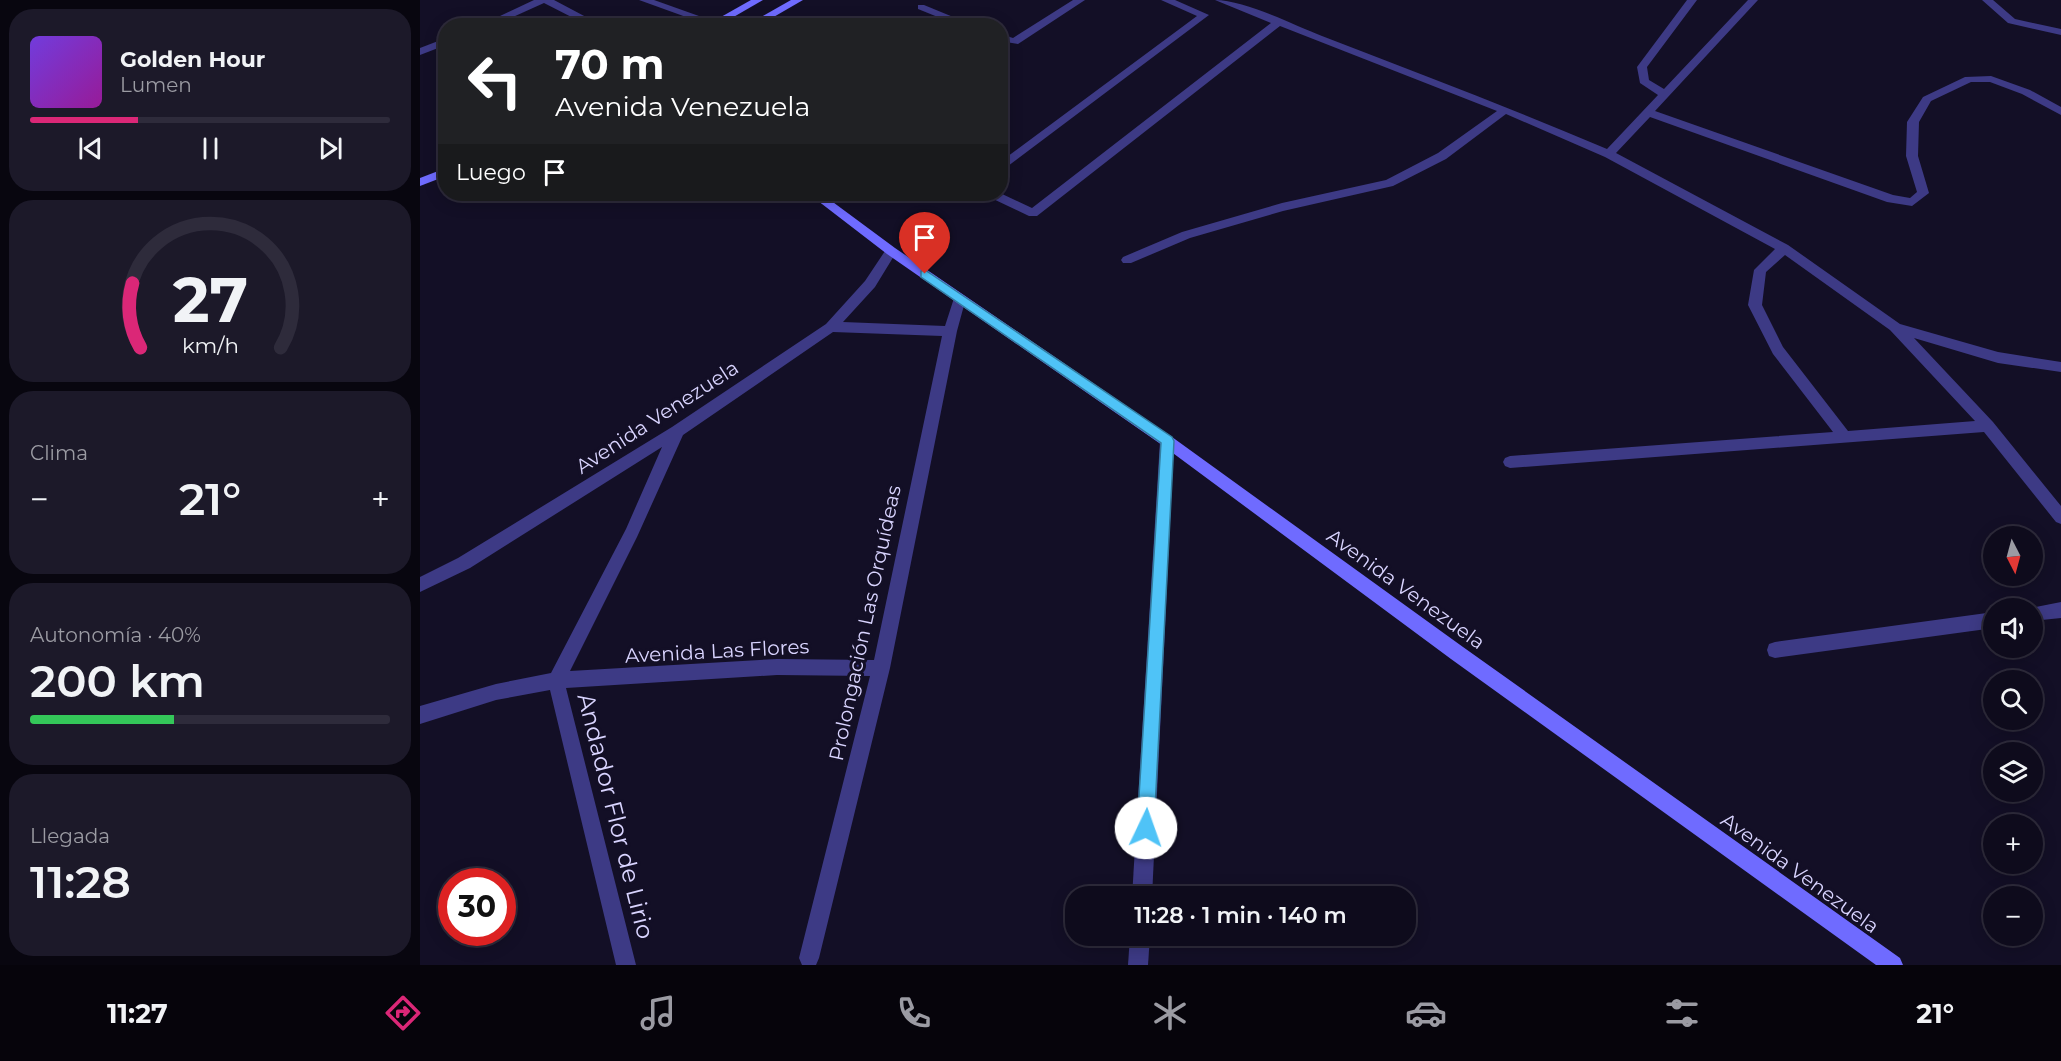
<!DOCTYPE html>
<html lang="es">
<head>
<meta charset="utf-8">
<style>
  body { margin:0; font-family:Montserrat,sans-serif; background:#1c1929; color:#f1f3f6; height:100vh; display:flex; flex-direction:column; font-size:22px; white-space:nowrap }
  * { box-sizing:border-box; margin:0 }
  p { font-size:20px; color:#9b9ba3 }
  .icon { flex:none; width:33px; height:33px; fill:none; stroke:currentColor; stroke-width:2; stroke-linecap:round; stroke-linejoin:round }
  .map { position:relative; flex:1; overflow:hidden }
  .details { display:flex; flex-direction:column; gap:9px; padding:9px; background:#08060f; width:420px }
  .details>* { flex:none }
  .hud { position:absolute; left:18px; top:18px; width:570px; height:183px; border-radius:24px; box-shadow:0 3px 15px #0003,0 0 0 2px #2e2b3b; background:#202124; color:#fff; overflow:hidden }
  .needle { width:39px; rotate:174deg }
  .tools { position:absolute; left:1563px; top:526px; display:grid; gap:12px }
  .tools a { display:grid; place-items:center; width:60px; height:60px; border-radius:50%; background:#0e0b1c; box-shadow:0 3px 15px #0003,0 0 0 2px #2e2b3b; font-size:30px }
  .speed { position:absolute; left:18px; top:868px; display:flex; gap:12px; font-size:30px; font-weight:700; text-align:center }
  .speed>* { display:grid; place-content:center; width:78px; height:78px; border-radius:50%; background:#0e0b1c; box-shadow:0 3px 15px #0003,0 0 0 2px #2e2b3b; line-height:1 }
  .speed .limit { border:9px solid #d22; background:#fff; color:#111 }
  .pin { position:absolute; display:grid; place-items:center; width:51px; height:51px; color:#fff; margin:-62px -26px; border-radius:50% 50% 50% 0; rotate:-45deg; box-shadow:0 0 6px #0007 }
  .pin .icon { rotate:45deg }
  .me { position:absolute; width:66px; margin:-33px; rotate:3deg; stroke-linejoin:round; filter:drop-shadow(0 0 4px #0008) }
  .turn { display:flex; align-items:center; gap:21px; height:126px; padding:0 18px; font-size:27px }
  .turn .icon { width:78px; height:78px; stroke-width:2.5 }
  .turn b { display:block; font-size:42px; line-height:51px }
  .then { display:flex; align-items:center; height:57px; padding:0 18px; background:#0003; gap:12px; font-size:22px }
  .big { font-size:45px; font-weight:600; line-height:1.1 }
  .details .card { flex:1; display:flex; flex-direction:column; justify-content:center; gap:9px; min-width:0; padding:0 21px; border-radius:24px; background:#1c1929 }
  .details .dial { align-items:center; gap:0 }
  .dial svg { height:156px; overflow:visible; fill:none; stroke:#2e2b3b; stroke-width:7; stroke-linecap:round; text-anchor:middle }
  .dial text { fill:#f1f3f6; stroke:none }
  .song { display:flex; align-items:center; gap:18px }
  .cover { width:72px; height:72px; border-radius:9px; background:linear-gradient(135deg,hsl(260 70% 55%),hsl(300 70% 35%)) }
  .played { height:6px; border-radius:3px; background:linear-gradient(90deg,#db2777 30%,#2e2b3b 30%) }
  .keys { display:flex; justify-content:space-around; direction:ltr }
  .heat { display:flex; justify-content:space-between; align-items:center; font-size:33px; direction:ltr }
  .charge { height:9px; border-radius:4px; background:linear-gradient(90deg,#34c759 40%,#2e2b3b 0) }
  .trip { position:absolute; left:645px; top:886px; width:351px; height:60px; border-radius:24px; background:#0e0b1c; box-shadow:0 3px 15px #0003,0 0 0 2px #2e2b3b; font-weight:600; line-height:60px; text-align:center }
  .tabs { display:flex; height:96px; justify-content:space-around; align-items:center; background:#06040b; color:#9b9ba3 }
  .tabs .icon { width:42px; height:42px }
  .tabs .on { color:#db2777 }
  .tabs b { font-size:27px; color:#f1f3f6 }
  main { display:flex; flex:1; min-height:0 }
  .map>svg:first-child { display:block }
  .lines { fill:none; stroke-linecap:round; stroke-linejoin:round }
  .lane { fill:#3d3a85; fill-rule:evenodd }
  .street { fill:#3d3a85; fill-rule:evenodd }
  .secondary { fill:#6f6bff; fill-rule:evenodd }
  .route { fill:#4fc3f7; stroke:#337fa1; stroke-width:1.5 }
  .labels { text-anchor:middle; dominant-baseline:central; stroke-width:6; stroke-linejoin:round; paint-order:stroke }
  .street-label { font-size:20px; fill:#d9d4ff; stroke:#130f26 }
  .near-street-label { font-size:24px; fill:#d9d4ff; stroke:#130f26 }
</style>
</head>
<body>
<main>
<section class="details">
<div class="card">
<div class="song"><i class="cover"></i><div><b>Golden Hour</b><p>Lumen</p></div></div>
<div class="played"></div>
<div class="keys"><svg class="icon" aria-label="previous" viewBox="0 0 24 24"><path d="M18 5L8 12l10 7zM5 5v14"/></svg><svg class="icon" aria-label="pause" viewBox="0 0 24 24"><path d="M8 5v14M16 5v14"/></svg><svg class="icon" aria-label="next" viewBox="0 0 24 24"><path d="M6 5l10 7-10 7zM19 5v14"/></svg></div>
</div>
<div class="card dial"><svg viewBox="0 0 100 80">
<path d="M14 69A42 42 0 1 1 86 69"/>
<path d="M14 69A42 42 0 0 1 10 36" stroke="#db2777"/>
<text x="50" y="56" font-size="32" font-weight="700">27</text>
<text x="50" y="72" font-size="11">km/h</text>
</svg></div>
<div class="card"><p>Clima</p>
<div class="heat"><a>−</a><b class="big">21°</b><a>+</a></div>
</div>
<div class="card"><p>Autonomía · 40%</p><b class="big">200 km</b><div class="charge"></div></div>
<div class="card"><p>Llegada</p><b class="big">11:28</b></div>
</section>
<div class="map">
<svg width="1641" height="965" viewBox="0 0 1641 965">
  <rect width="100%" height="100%" fill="#130f26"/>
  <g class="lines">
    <g class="lane">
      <polygon points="114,0 134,0 183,26 169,26 124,3 73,26 59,26"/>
      <polygon points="653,0 665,0 598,44 580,41 580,34 593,38"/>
      <polygon points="741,0 755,0 789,15 580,172 580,162 777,16"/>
      <path d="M795 0C825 0 873 25 902 36 998 73 1093 109 1187 149L1238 95 1220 83 1217 67 1267 0H1277L1227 67 1229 80 1244 89 1328 0H1338L1235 111 1473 195 1490 198 1497 192 1486 156 1487 122 1503 97 1545 77 1571 76 1610 90 1641 107V115L1602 94 1570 82H1551L1511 101 1499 122 1498 156 1509 193 1492 206 1467 202 1230 117 1196 153 1368 245 1480 324 1578 352 1641 362V372L1578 363 1494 338 1573 422 1641 506V524L1636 522 1564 432 1090 468 1085 466 1083 462 1085 458 1090 456 1413 432 1353 354 1328 305 1334 270 1355 249 1185 157 1086 114 1026 159 973 186 863 211 770 238 711 263H703L701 260 703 257 762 232 862 203 966 180 1018 153 1077 111 860 26 617 216H609L569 197 567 194 580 193 612 208 851 23ZM1365 255 1470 330 1555 421 1428 431 1363 347 1342 305 1346 272Z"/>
      <polygon points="1562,0 1573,0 1595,19 1641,29 1641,35 1588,23"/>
      <polygon points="498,5 504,5 555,26 540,26 498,9"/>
      <polygon points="26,38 26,45 0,55 0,48"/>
      <polygon points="1641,602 1641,618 1612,621 1612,609 1606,609"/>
      <polygon points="1574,612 1574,628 1355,658 1349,656 1347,650 1349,644 1355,642"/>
    </g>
    <g class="street">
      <polygon points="219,0 234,0 307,26 291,26"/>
      <path d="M471 247 477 251 455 287 423 322 525 326 535 295 540 293 546 298 537 331 470 668 399 958 396 965H382L379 958 450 676 357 675 146 688 216 965H196L130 690 76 700 0 724V706L76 684 131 673 206 529 242 447 50 568 0 592V577L38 558 252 427 406 324 445 281 467 248ZM413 332 522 336 454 660 357 659 150 671 217 537 263 435Z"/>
      <polygon points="747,435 752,437 754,441 732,897 712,897 740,441 742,437"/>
      <polygon points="710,936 730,936 728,965 708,965"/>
    </g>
    <g class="secondary">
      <polygon points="331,0 343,0 298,26 285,26"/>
      <polygon points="371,0 383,0 338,26 325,26"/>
      <polygon points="26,168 26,176 0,186 0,178"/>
      <polygon points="389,194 402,194 475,248 752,437 1043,647 1480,958 1483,965 1456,965 1031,659 742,445 467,254"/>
    </g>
  </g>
  <polygon class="route" points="505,270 752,437 754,441 734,828 732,834 726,836 720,834 717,828 741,443 501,277 501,271"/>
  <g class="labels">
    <g class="street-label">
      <text transform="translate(237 417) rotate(-33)">Avenida Venezuela</text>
      <text transform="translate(986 589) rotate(36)">Avenida Venezuela</text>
      <text transform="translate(445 623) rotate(-78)">Prolongación Las Orquídeas</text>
      <text transform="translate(297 651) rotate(-3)">Avenida Las Flores</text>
      <text transform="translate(1380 873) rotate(36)">Avenida Venezuela</text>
    </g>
    <g class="near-street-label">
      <text transform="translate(196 816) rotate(76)">Andador Flor de Lirio</text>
    </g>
  </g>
</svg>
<div class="tools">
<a><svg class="needle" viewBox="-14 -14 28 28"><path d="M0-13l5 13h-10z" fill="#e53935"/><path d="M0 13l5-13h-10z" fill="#9b9ba3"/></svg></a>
<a><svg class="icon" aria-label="sound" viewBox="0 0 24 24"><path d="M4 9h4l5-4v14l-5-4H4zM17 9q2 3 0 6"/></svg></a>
<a><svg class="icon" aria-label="search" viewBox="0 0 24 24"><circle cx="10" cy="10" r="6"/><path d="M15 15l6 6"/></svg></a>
<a><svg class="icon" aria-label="layers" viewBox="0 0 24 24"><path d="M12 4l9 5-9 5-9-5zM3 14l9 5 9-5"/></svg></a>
<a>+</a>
<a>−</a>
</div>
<div class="speed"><div class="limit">30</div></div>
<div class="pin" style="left:505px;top:274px;background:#d93025"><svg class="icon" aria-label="arrive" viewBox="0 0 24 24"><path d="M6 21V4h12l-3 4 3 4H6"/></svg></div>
<svg class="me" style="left:726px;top:828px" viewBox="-20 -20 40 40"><circle r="19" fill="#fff"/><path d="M0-13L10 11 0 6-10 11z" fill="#4fc3f7"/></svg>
<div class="trip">11:28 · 1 min · 140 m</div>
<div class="hud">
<div class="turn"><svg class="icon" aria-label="left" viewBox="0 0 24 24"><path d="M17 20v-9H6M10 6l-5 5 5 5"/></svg><div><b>70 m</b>Avenida Venezuela</div></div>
<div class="then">Luego<svg class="icon" aria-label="arrive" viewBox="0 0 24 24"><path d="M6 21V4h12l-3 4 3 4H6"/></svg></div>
</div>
</div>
</main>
<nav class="tabs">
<b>11:27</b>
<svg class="icon on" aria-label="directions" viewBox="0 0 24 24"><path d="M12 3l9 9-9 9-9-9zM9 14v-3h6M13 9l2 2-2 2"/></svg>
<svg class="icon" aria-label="music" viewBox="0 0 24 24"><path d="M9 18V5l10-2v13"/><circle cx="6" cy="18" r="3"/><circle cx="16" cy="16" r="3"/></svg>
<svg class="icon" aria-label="phone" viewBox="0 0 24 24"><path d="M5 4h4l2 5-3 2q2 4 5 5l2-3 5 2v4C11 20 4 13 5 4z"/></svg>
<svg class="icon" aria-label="climate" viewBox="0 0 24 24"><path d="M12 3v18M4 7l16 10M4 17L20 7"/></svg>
<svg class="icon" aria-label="car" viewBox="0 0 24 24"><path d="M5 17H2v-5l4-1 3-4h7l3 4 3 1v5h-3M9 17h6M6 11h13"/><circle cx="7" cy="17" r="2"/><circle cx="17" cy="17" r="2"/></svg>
<svg class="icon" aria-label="filters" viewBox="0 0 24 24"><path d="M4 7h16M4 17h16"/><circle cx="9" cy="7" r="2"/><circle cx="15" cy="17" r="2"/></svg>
<b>21°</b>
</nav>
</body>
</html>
